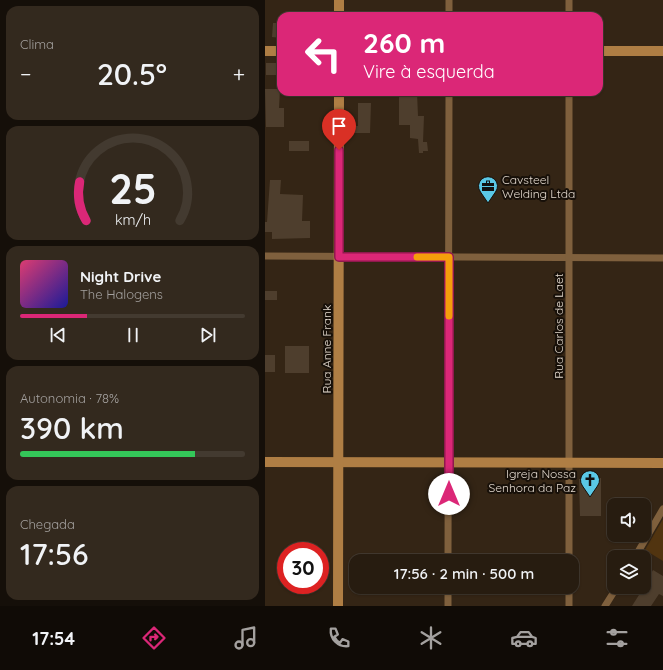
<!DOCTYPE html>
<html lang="pt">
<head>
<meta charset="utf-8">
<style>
  body { margin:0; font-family:Quicksand,sans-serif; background:#33291e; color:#f1f3f6; height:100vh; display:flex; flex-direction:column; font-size:15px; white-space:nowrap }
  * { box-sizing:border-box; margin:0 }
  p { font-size:13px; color:#a4a19f }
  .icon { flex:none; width:22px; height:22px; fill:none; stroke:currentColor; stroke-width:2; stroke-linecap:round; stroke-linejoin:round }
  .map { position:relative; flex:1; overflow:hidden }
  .details { display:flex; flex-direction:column; gap:6px; padding:6px; background:#150f09; width:265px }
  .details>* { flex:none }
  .top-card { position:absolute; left:12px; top:12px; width:326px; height:84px; border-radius:12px; box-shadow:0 1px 3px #0004,0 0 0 1px #433a30; background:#db2777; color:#fff; overflow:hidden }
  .tools { position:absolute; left:342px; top:498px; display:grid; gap:8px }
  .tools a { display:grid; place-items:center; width:44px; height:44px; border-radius:8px; background:#271c10; box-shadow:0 1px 3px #0004,0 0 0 1px #433a30; font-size:20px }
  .speed { position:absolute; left:12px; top:542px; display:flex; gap:8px; font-size:20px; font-weight:700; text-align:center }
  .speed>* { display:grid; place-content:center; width:52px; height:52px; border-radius:50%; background:#271c10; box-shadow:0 1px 3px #0004,0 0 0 1px #433a30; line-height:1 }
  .speed .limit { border:6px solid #d22; background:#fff; color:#111 }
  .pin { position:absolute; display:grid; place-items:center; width:34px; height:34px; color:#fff; margin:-41px -17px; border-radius:50% 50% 50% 0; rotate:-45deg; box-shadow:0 0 4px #0007 }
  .pin .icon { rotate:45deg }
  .me { position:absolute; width:44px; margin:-22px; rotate:0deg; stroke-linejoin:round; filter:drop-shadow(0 0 3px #0008) }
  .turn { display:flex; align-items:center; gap:14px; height:84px; padding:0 20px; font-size:18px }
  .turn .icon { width:52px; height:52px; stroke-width:2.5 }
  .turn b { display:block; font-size:28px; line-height:34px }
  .big { font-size:30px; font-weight:600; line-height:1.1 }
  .details .card { flex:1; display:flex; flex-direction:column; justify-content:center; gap:6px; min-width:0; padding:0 14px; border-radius:12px; background:#33291e }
  .details .dial { align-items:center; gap:0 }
  .dial svg { height:104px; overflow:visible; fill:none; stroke:#433a30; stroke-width:7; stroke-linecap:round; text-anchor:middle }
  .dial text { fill:#f1f3f6; stroke:none }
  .song { display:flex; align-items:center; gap:12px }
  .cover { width:48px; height:48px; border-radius:6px; background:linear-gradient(135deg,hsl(340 70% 55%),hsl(240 70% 35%)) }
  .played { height:4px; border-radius:2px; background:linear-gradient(90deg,#db2777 30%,#433a30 30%) }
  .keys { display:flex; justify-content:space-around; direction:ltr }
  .heat { display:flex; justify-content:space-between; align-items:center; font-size:22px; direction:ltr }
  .charge { height:6px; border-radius:3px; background:linear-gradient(90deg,#34c759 78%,#433a30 0) }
  .trip { position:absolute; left:84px; top:554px; width:230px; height:40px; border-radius:12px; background:#271c10; box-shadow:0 1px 3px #0004,0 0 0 1px #433a30; font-weight:600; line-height:40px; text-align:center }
  .menu { display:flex; height:64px; justify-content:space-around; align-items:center; background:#100b06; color:#a4a19f }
  .menu .icon { width:28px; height:28px }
  .menu .on { color:#db2777 }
  .menu b { font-size:18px; color:#f1f3f6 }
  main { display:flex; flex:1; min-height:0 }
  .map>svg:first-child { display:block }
  .green { fill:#513410 }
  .building { fill:#4e3e2d }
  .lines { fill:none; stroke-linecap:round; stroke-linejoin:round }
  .street { stroke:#7f603d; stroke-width:7 }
  .secondary { stroke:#af7e44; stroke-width:10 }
  .route-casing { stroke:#8e194d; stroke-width:10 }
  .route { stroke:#db2777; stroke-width:7 }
  .slow { stroke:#f59e0b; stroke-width:7 }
  .labels { text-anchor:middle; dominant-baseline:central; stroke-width:4; stroke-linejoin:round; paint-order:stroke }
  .poi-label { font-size:12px; fill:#e2d8cd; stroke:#171009; text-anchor:start }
  .street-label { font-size:12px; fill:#e2d8cd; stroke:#171009 }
</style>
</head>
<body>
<main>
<section class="details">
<div class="card"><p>Clima</p>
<div class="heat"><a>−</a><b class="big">20.5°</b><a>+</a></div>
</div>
<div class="card dial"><svg viewBox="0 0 100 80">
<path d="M14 69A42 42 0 1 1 86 69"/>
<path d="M14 69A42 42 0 0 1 9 39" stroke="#db2777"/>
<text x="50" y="56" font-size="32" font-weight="700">25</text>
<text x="50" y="72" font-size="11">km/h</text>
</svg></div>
<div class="card">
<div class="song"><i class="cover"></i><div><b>Night Drive</b><p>The Halogens</p></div></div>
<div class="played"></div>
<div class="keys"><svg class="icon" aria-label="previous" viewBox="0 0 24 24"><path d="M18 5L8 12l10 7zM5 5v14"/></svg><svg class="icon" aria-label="pause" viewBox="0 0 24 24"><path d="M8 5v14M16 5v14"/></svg><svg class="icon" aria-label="next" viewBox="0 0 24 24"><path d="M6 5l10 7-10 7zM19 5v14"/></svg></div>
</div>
<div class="card"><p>Autonomia · 78%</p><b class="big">390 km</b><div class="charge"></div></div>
<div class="card"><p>Chegada</p><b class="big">17:56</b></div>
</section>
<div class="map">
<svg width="398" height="606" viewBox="0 0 398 606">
  <rect width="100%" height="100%" fill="#342515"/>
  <polygon class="green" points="398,519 398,561 380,550"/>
  <g class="building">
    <polygon points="8,23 16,23 16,38 7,37"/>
    <rect x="1" y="63" width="15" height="12"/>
    <polygon points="0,89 15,89 14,108 19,108 19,127 1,127"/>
    <polygon points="134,92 152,92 153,116 159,116 158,142 162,142 163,151 158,151 158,153 154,153 153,139 145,138 145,125 134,125"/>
    <polygon points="93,103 106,103 105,133 90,133 90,126 93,126"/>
    <rect x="24" y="141" width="20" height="10"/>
    <polygon points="5,180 16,180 15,194 38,195 37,221 45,221 45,238 7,239 7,232 0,232 0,222 2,222"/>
    <rect x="0" y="291" width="12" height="9"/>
    <rect x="20" y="346" width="24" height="27"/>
    <rect x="0" y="355" width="10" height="17"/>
    <polygon points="336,478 336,516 315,516 314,479"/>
    <polygon points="388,570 398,576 398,596 394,594 386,606 367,606 379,587 379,574 384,577"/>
  </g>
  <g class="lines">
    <g class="street">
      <polyline points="184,16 184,0"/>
      <polyline points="304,16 304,0"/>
      <polyline points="0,256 398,258"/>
      <polyline points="370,557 398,509"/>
      <polyline points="183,561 184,92"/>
      <polyline points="304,561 304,92"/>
      <polyline points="183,606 183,587"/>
      <polyline points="304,606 304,587"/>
      <polyline points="340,606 352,587"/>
    </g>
    <g class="secondary">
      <polyline points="74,16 74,0"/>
      <polyline points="0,51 16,51"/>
      <polyline points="334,51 398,51"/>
      <polyline points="0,462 398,463"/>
      <polyline points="73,606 74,92"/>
    </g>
  </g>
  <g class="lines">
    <g class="route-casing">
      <polyline id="route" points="74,150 74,257 184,257 184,494"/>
    </g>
    <use href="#route" class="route"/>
    <polyline class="slow" points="152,257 184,257 184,316"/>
  </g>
  <defs>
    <g id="office-pin" transform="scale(1)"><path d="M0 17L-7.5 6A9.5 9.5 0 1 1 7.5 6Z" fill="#5ac8e6" stroke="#171009"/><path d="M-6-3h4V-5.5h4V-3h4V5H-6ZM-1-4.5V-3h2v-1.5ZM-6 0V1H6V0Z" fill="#111"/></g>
    <g id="church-pin" transform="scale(1)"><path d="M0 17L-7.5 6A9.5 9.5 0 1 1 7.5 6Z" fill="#5ac8e6" stroke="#171009"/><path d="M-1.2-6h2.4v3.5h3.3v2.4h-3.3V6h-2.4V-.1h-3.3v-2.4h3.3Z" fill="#111"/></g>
  </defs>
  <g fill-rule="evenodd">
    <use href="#office-pin" x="223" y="186"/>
    <use href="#church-pin" x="325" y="480"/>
  </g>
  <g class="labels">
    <g class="poi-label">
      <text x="237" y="179">Cavsteel<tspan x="237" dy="14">Welding Ltda</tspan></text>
      <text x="311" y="473" text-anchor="end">Igreja Nossa<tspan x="311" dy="14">Senhora da Paz</tspan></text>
    </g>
    <g class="street-label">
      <text transform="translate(293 326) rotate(-90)">Rua Carlos de Laet</text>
      <text transform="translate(61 349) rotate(-90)">Rua Anne Frank</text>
    </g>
  </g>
</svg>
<div class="tools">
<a><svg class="icon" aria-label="sound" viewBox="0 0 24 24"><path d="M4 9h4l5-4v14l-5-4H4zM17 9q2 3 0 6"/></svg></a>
<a><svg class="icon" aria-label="layers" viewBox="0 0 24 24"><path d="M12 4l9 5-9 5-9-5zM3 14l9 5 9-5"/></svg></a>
</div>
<div class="speed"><div class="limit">30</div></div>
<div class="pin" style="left:74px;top:150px;background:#d93025"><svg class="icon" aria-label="arrive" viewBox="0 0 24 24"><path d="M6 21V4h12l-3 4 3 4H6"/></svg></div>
<svg class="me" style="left:184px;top:494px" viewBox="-20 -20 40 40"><circle r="19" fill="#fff"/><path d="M0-13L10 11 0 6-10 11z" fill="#db2777"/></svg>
<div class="trip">17:56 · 2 min · 500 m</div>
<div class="top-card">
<div class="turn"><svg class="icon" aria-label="left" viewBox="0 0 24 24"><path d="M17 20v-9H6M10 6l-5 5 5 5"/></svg><div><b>260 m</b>Vire à esquerda</div></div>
</div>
</div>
</main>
<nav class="menu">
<b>17:54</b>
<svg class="icon on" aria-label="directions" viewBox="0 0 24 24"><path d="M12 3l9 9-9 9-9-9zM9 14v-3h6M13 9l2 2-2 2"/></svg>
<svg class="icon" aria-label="music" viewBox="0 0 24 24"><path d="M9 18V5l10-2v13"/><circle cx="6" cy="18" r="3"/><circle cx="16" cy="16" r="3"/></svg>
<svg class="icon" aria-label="phone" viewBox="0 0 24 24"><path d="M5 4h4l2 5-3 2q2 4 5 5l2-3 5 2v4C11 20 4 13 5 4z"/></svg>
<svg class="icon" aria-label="climate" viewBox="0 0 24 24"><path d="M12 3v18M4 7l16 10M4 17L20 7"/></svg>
<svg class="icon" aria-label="car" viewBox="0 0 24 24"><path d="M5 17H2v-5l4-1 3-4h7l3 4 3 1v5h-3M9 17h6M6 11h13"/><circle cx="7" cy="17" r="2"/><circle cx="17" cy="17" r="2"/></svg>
<svg class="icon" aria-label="filters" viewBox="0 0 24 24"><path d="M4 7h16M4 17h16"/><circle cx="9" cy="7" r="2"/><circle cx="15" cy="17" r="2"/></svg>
</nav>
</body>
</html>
